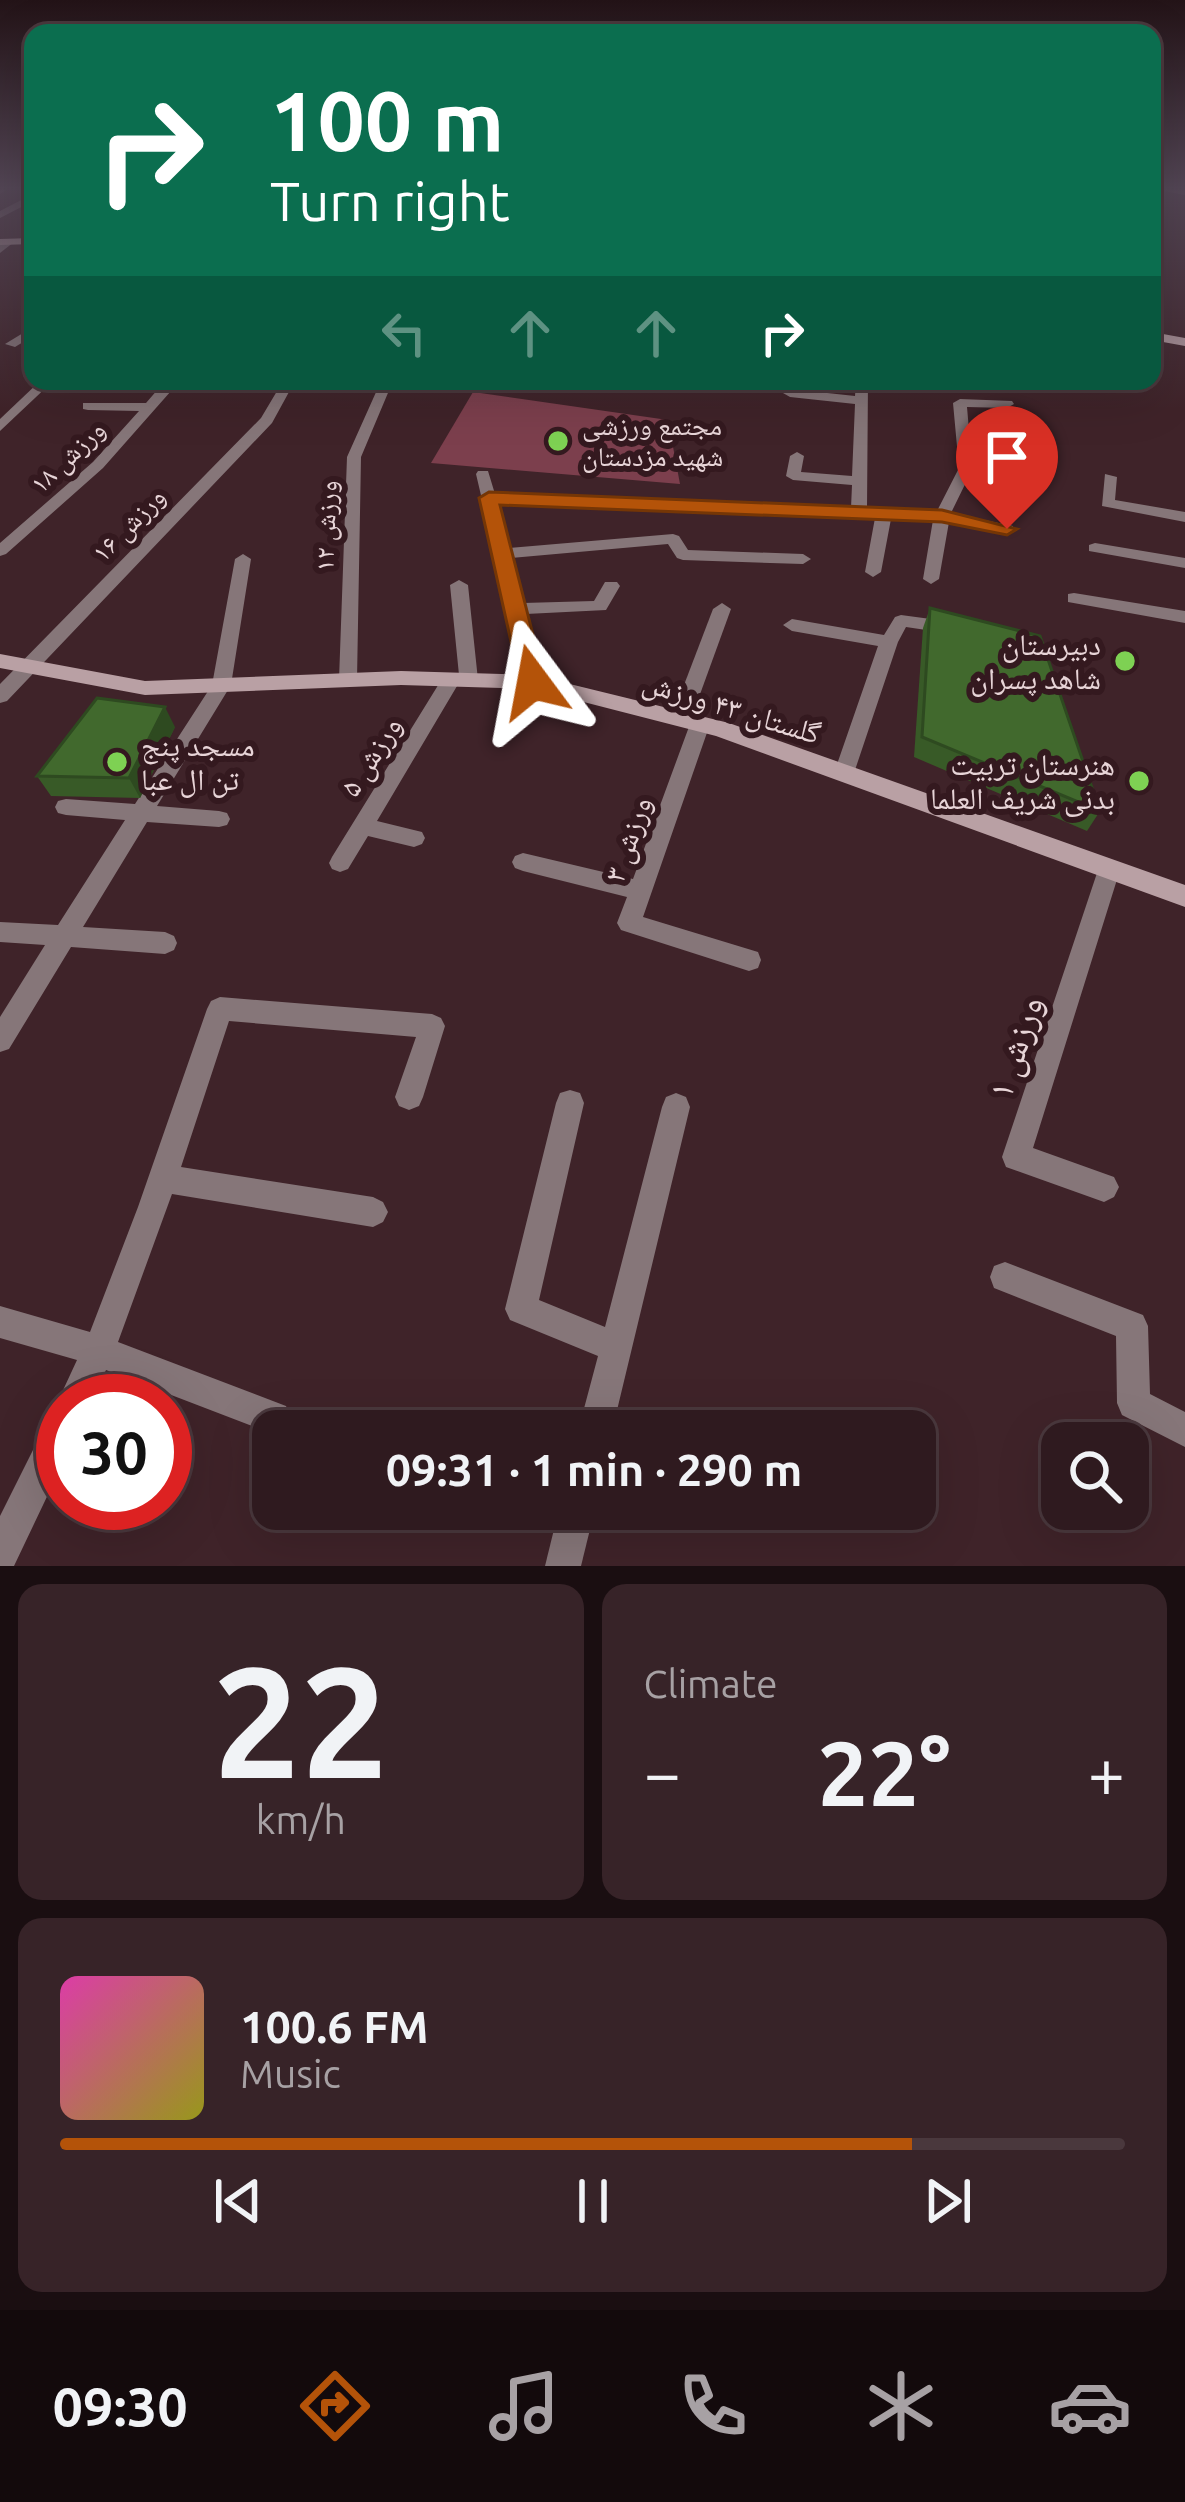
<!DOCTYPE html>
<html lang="en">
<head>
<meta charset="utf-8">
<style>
  body { margin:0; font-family:Ubuntu,"Noto Naskh Arabic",sans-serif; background:#372328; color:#f1f3f6; height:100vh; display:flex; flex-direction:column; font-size:45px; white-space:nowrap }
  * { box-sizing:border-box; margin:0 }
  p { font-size:39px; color:#a7a1a4 }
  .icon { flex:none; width:66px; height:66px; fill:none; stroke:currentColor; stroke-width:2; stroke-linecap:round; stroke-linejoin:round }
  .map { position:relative; height:1566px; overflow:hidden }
  .side { display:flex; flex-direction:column; gap:18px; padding:18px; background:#1a0e11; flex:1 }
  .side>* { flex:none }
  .guide { position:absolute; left:24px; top:24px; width:1137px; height:366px; border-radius:24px; box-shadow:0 12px 48px #0002,0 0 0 3px #4a383d; background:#0b6e4f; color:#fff; overflow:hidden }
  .fabs { position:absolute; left:1041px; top:1422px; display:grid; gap:24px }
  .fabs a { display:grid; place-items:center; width:108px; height:108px; border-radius:24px; background:#2f1a1f; box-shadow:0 12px 48px #0002,0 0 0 3px #4a383d; font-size:60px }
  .speed { position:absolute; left:36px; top:1374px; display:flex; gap:24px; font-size:60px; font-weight:700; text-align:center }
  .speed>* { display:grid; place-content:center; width:156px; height:156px; border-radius:50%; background:#2f1a1f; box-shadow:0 12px 48px #0002,0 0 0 3px #4a383d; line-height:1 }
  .speed .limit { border:18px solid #d22; background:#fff; color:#111 }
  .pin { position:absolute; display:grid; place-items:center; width:102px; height:102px; color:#fff; margin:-123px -51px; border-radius:50% 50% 50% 0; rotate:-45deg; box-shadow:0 0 12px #0007 }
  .pin .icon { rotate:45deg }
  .me { position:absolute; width:132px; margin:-66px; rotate:347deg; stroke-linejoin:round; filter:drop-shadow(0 0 9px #0008) }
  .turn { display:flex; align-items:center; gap:42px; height:252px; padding:0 48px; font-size:54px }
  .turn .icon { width:156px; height:156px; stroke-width:2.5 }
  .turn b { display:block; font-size:84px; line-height:102px }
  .lanes { display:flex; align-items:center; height:114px; padding:0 48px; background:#0003; justify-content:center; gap:60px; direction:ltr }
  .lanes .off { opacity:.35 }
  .big { font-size:90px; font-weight:700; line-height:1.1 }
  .side .tile { flex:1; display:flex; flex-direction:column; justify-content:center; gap:18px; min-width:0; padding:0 42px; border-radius:24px; background:#372328 }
  .side .dial { align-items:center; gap:0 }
  .dial b { font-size:156px; line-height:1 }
  .song { display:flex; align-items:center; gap:36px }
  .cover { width:144px; height:144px; border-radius:18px; background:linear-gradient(135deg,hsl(320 70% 55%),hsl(60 70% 35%)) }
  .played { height:12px; border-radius:6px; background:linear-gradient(90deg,#b45309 80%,#4a383d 80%) }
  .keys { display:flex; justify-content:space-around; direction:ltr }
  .heat { display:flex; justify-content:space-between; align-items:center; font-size:66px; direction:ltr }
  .side .tiles { flex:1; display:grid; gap:18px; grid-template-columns:1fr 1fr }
  .tile:last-child { grid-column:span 2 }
  .trip { position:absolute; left:252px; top:1410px; width:684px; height:120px; border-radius:24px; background:#2f1a1f; box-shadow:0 12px 48px #0002,0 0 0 3px #4a383d; font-weight:700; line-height:120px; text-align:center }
  .tab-bar { display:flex; height:192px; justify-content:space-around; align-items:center; background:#130a0c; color:#a7a1a4 }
  .tab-bar .icon { width:84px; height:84px }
  .tab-bar .selected { color:#b45309 }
  .tab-bar b { font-size:54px; color:#f1f3f6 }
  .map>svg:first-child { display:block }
  .green { fill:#7c3f4d }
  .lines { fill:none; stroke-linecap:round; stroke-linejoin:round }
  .street { fill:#867679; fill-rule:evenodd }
  .secondary { fill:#b9a0a4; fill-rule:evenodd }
  .wall { fill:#385a27 }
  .shaded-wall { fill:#2e4a20 }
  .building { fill:#41692d; stroke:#2e4a20; stroke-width:3 }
  .route { fill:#b45309; stroke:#753606; stroke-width:3 }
  .poi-dot { fill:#7ed153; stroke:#34191f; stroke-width:4.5 }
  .labels { text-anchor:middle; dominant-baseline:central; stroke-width:12; stroke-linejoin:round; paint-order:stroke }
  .far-poi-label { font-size:27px; fill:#e7d4d7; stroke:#34191f; text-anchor:start }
  .far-street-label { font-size:27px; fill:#e7d4d7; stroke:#34191f }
  .poi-label { font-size:30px; fill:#e7d4d7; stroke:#34191f; text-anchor:end }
  .street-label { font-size:30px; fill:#e7d4d7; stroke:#34191f }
  .near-street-label { font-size:36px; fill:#e7d4d7; stroke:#34191f }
</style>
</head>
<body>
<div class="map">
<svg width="1185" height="1566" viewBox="0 0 1185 1566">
  <rect width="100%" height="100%" fill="#3f2329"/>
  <polygon class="green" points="473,392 668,420 680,484 431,463"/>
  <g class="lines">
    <g class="street">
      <polygon points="0,189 7,189 0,194"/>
      <polygon points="1154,189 1185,189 1185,195"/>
      <polygon points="33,194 33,201 0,218 0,211"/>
      <polygon points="5,240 14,242 0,253 0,245"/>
      <polygon points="30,303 33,303 33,309 24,306"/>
      <polygon points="33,327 33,336 15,347 5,344"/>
      <polygon points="40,381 53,381 0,431 0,419"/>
      <polygon points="283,381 295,381 272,423 7,701 0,703 0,684 261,418"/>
      <polygon points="381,381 393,381 361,457 357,680 348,686 339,680 347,457"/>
      <polygon points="856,381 868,381 867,508 937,511 959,468 953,403 960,399 1012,401 1014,404 1007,408 967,407 969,430 1014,433 1021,437 1014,441 970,439 973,468 951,513 1013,526 1013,532 949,522 939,579 931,584 923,579 933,520 891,519 881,572 873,577 865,572 875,518 498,503 509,548 673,534 679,536 688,550 803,554 811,559 803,564 683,560 677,558 668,544 511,558 523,603 594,601 605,582 617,582 620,586 606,610 526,614 542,682 533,688 526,687 476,474 478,471 488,471 495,494 851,508 852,485 793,480 786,476 790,456 797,452 804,456 801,472 852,476 855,404 790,397 783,393 790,389 855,396"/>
      <polygon points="159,388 171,391 103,468 6,554 0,556 0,543 93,462 139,411 88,410 83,409 83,403 146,403"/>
      <polygon points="1105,474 1117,477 1115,500 1185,512 1185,522 1102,506"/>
      <polygon points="1095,543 1185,558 1185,568 1089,551 1089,545"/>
      <polygon points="243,554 251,559 231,685 157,806 219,811 227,813 230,819 227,825 219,827 147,822 83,927 165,932 174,936 177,943 174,950 165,954 71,947 9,1049 0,1052 0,1017 45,945 0,942 0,922 58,925 125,820 66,815 58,813 55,807 58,801 66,799 135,804 212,685 235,559"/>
      <polygon points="459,580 468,585 478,680 469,686 460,681 377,821 422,832 425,838 422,844 414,847 368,836 348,869 340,872 332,869 329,863 332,857 445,674 459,675 450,585"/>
      <polygon points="1074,593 1185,611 1185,623 1068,602 1068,594"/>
      <polygon points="722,603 731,609 691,719 688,724 674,724 671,719 713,609"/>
      <polygon points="901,615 953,622 962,628 953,634 906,627 898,642 854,773 844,781 837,778 834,773 878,646 792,631 783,625 792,619 884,635 895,617"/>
      <polygon points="700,717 710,724 643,917 758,952 761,960 758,968 749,971 621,930 617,923 627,897 523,871 515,868 512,862 515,856 523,853 633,879 690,724"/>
      <polygon points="1109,861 1117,863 1120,870 1033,1148 1114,1177 1119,1187 1114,1197 1104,1202 1006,1167 1002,1157 1098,870 1101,863"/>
      <polygon points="220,997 432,1014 441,1018 445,1026 423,1097 419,1106 409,1110 399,1106 395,1097 416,1037 229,1021 181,1167 373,1197 383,1202 388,1212 383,1222 373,1227 172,1194 118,1342 286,1406 291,1418 286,1430 273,1431 273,1434 106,1370 92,1401 63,1401 63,1463 14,1566 0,1566 0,1516 51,1414 62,1410 58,1401 77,1360 0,1338 0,1306 90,1332 138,1207 207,1009 211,1001"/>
      <polygon points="570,1090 580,1093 584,1103 539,1300 605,1327 662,1107 666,1097 676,1093 686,1097 690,1107 612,1431 578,1431 598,1356 510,1320 505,1309 556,1103 560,1093"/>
      <polygon points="1005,1262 1143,1315 1148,1326 1150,1394 1185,1412 1185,1447 1122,1415 1117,1403 1116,1336 994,1288 990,1277 994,1266"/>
      <polygon points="559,1509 595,1509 581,1566 545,1566"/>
    </g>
    <g class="secondary">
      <polygon points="33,238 33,244 0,245 0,239"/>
      <polygon points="1152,332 1185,338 1185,346 1152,340"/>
      <polygon points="0,654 145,681 401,671 533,675 729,723 1185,885 1185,907 716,736 533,689 401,685 145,695 0,668"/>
    </g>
  </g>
  <g class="wall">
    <polygon points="930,608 1100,811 1087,831 914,757 923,628"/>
    <polygon points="175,727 140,798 51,796 37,776"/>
  </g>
  <polygon class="shaded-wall" points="165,707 175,727 140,798 129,778"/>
  <g class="building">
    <polygon points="930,608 1040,636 1100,811 922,737"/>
    <polygon points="97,698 165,707 129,778 37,776"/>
  </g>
  <linearGradient id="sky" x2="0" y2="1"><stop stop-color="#231317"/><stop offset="0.46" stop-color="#524554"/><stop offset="1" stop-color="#524554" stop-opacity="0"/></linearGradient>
  <rect width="1185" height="409" fill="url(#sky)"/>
  <polygon class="route" points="489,492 942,510 1017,529 1007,535 942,522 500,505 545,682 533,690 520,682 479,498"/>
  <g class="poi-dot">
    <circle cx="558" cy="441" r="12"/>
    <circle cx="1125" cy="661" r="12"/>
    <circle cx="117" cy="762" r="12"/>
    <circle cx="1139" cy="781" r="12"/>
  </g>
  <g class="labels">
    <g class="far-poi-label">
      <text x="582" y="425">مجتمع ورزشی<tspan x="582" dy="31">شهید مزدستان</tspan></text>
    </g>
    <g class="far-street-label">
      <text transform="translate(67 456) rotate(-44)">ورزش ۱۸</text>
      <text transform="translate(128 524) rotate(-46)">ورزش ۱۶</text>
      <text transform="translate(325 526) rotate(-88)">ورزش ۱۲</text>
    </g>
    <g class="poi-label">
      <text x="1101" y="644">دبیرستان<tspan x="1101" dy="34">شاهد پسران</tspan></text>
      <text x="141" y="745" text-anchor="start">مسجد پنج<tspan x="141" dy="34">تن ال عبا</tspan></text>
      <text x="1115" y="764">هنرستان تربیت<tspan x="1115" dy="34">بدنی شریف العلما</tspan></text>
    </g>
    <g class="street-label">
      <text transform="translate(732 707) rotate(17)">گلستان ۴۳ ورزش</text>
      <text transform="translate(370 756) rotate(-58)">ورزش ۵</text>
      <text transform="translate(627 839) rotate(-71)">ورزش ۳</text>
    </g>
    <g class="near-street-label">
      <text transform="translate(1014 1047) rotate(-72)">ورزش ۱</text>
    </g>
  </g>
</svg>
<div class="fabs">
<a><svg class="icon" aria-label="search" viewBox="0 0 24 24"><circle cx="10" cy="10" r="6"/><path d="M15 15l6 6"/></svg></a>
</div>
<div class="speed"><div class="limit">30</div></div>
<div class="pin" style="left:1007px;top:529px;background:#d93025"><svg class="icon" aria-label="arrive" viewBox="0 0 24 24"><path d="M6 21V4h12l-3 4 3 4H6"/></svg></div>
<svg class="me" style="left:533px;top:682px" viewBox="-20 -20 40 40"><path d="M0-17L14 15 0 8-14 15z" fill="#b45309" stroke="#fff" stroke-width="4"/></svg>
<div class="trip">09:31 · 1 min · 290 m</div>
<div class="guide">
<div class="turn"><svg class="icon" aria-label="right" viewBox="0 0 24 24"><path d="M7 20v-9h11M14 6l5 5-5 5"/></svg><div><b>100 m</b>Turn right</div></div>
<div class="lanes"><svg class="icon off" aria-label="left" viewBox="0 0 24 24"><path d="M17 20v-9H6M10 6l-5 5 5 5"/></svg><svg class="icon off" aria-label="ahead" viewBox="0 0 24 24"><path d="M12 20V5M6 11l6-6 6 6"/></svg><svg class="icon off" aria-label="ahead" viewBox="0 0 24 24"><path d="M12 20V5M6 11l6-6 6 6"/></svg><svg class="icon" aria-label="right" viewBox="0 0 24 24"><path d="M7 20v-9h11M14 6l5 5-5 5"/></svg></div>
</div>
</div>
<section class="side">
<div class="tiles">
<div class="tile dial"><b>22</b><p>km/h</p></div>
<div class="tile"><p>Climate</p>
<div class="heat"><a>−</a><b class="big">22°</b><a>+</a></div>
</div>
<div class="tile">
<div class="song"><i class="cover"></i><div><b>100.6 FM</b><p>Music</p></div></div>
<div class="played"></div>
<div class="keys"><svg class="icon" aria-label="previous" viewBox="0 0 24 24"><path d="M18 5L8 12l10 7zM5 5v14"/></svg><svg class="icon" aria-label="pause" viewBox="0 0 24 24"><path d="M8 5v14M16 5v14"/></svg><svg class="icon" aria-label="next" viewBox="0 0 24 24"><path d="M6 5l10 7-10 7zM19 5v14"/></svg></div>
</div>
</div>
</section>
<nav class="tab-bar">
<b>09:30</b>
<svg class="icon selected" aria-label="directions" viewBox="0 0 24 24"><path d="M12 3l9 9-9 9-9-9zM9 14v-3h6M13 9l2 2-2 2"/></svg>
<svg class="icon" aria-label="music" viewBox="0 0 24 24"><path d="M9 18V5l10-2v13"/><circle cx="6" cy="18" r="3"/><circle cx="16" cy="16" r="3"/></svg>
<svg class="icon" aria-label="phone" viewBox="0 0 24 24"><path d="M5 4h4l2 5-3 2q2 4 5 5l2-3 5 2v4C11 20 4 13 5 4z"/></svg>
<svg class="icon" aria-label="climate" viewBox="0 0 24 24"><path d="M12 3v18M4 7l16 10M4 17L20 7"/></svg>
<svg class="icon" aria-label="car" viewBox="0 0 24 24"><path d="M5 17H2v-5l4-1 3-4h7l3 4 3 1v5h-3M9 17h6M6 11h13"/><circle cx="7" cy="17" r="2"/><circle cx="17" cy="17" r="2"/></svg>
</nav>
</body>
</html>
